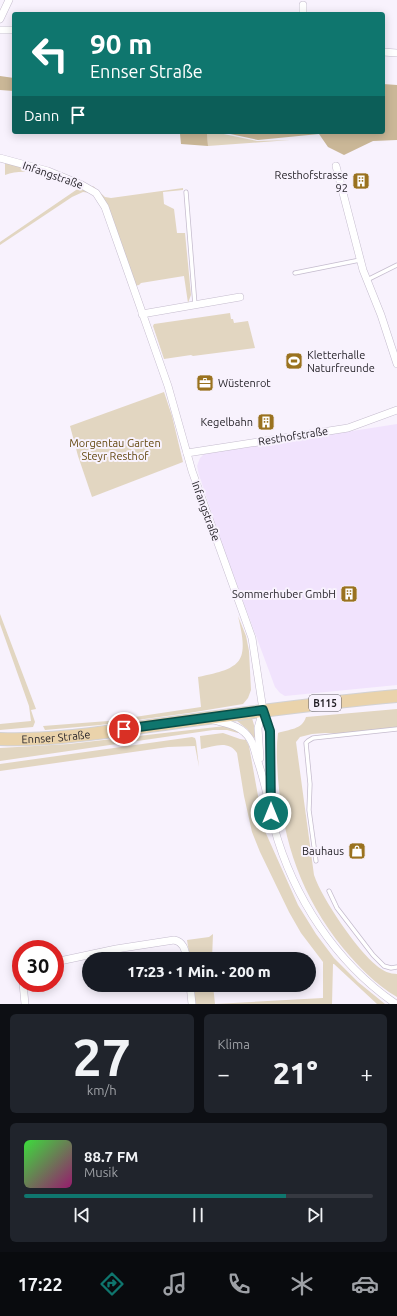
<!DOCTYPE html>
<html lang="de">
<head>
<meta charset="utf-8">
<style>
  body { margin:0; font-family:Ubuntu,sans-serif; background:#20242c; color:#f1f3f6; height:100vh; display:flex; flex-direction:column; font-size:15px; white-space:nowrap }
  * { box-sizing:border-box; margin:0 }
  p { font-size:13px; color:#9ea1a6 }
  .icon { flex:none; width:22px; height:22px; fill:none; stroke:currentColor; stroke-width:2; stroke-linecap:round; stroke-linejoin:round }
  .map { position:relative; height:1004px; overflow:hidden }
  .details { display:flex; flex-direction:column; gap:10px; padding:10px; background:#0d0f14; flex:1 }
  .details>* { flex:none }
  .top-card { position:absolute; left:12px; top:12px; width:373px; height:122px; border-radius:4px; box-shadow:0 2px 10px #0003; background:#0f766e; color:#fff; overflow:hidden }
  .speed { position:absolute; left:12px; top:940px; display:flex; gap:8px; font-size:20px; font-weight:700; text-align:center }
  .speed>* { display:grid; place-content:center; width:52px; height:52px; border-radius:50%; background:#171b24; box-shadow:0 2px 10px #0003; line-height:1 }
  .speed .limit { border:6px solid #d22; background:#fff; color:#111 }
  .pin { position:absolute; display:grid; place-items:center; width:34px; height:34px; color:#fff; margin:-17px; border:2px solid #fff; border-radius:50%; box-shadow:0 1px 4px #0007 }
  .me { position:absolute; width:44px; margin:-22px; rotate:0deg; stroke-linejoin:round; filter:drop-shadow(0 0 3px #0008) }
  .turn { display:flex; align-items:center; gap:14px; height:84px; padding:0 12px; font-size:18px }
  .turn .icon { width:52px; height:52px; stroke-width:2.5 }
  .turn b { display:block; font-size:28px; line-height:34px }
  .then { display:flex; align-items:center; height:38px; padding:0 12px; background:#0003; gap:8px; font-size:15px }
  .big { font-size:30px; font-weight:800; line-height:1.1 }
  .details .widget { flex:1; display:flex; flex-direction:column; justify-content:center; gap:6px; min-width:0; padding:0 14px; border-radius:6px; background:#20242c }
  .details .dial { align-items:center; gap:0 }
  .dial b { font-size:52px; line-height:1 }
  .song { display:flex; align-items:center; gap:12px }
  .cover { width:48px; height:48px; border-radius:6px; background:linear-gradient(135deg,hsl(120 70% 55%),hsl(320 70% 35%)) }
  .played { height:4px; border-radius:2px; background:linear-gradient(90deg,#0f766e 75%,#363941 75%) }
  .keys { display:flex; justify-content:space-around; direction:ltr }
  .heat { display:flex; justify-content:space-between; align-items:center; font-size:22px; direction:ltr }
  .details .tiles { flex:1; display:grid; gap:10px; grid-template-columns:1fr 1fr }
  .widget:last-child { grid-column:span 2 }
  .trip { position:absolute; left:82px; top:952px; width:234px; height:40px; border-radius:20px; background:#171b24; box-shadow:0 2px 10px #0003; font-weight:800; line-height:40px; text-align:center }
  .menu { display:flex; height:64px; justify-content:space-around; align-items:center; background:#090b0e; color:#9ea1a6 }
  .menu .icon { width:28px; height:28px }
  .menu .selected { color:#0f766e }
  .menu b { font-size:18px; color:#f1f3f6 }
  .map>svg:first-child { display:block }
  .built { fill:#f1e3fd }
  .green { fill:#e2d6c1 }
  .forest { fill:#cab797 }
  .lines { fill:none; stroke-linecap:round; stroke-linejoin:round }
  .lane-casing { stroke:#c5bcce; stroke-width:5 }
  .street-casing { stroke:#c5bcce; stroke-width:8 }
  .primary-casing { stroke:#d3d2d3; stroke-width:14 }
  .lane { stroke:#fff; stroke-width:3.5 }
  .street { stroke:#fff; stroke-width:7 }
  .primary { stroke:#ead3ab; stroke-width:12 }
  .route-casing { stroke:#0a4d48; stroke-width:10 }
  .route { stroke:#0f766e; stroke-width:7 }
  .labels { text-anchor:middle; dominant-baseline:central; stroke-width:4; stroke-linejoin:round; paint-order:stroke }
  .shield { fill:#f8f2fd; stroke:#625e66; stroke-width:1 }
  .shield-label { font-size:10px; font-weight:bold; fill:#221f25 }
  .street-label { font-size:11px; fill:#221f25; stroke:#f8f2fd }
  .poi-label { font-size:11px; fill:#221f25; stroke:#f8f2fd; text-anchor:end }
  .park-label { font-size:11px; fill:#654912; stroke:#f8f2fd }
</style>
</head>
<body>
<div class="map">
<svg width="397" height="1004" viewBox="0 0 397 1004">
  <rect width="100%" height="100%" fill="#f8f2fd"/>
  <polygon class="built" points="397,424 397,685 285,696 280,693 275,687 224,550 199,475 197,466 200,458 204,454"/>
  <g class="green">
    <polygon points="207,132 214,132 257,141 290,140 208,146"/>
    <path d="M5 162 45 173 85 189 91 193 83 192 72 197 0 245V242L79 188 78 187C55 178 29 166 5 175Z"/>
    <polygon points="93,186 105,197 111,198 183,188 183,190 163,192 164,204 174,209 177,233 185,233 191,295 188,303 184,276 141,283 139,285 135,286 109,212 92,187"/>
    <polygon points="230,313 231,319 233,319 234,323 248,321 255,348 193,356 191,355 164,359 153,326 154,324"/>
    <polygon points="164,392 172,416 183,462 92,497 78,456 70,426"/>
    <polygon points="0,614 36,709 31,710 35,722 33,727 0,730 0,724 31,721 29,706 0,624"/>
    <path d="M238 616 246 636 249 651 251 690 248 698 243 704 189 713 100 725 45 730 43 726 108 721 201 707 198 677C243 668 249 662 238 616Z"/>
    <path d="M397 709V727L340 734 325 733 312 734 300 737 296 742 314 875C322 899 357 950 377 966 383 971 390 974 397 974V997C376 985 358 966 343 948 302 897 283 843 278 778 277 763 276 748 278 733 289 729 302 730 306 717Z"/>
    <polygon points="252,718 254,725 255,737 254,738 247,729 237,721"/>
    <polygon points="225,726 239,732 238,733 227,730 213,730 0,761 0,748 69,744"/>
    <path d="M223 733 240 739 246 740 249 746 264 829 298 905 316 934 334 958 358 982 385 1004H377L334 964H333L332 1004H195L193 985H213L215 1004 323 998V962L301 933 289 912 260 852 252 832 244 796 237 753C229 740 214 746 201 749L200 736Z"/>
    <polygon points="192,737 195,738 196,741 199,767 195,746 168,747 0,771 0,764"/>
    <polygon points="213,934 212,959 190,959 187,940 209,937"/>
  </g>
  <g class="forest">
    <polygon points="0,76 14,78 14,91 0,90"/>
    <polygon points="383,84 397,85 397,140 373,141 344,155 328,147 319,134 258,140 221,132 383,132"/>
    <polygon points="172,132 207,132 208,146 181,144 180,134"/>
  </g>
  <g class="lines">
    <g class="lane-casing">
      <g id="lane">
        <polyline points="186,192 195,305"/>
        <polyline points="295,273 360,260"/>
        <polyline points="367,280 397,265"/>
        <polyline points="316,861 309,810 310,784 306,743 308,741 313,738 397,729"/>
        <polyline points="329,891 337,908 373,955 384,966 391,968 397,967"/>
      </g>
    </g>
    <g class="street-casing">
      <g id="street">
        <polyline points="303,14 303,5"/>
        <polyline points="0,19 9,0"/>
        <polyline points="0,30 14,30"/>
        <polyline points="383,52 397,53"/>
        <polyline points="0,158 48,171 82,185 96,193 105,207 168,386 192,471 252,638 263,710 270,731 271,813"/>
        <polyline points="336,166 363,270 381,315 397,364"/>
        <polyline points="142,314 240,297"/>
        <polyline points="187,453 348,428 397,410"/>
        <path d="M213 720C227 724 241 725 250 739 254 745 255 752 257 759 265 781 269 804 274 827 293 897 336 963 396 1004"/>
        <polyline points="260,758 258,728 263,710"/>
        <path d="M55 962 116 949 174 940C184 942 185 950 187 959"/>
        <polyline points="23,983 25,1004"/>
        <polyline points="190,985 192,1004"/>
      </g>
    </g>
    <g class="primary-casing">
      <g id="primary">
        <path id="s1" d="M0 739C52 741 105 732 157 725 237 714 316 703 397 696"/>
      </g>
    </g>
    <use href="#lane" class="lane"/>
    <use href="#street" class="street"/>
    <use href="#primary" class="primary"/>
  </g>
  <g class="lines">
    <g class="route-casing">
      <polyline id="route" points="124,729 263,710 270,731 271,813"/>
    </g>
    <use href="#route" class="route"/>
  </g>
  <defs>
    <g id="building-square" transform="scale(0.9)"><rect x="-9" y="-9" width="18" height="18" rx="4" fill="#9a721f" stroke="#f8f2fd"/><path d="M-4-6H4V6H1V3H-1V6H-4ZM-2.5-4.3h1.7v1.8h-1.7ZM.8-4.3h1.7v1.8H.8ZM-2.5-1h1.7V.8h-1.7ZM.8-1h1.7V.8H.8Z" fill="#fff"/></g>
    <g id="stadium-square" transform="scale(0.9)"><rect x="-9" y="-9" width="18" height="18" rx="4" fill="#9a721f" stroke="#f8f2fd"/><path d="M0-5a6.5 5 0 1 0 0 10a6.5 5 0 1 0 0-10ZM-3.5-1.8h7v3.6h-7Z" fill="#fff"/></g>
    <g id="office-square" transform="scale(0.9)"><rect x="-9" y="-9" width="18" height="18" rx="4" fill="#9a721f" stroke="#f8f2fd"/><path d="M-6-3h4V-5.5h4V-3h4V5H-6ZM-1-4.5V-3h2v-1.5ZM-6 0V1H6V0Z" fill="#fff"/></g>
    <g id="shop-square" transform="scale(0.9)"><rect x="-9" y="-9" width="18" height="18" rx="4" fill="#9a721f" stroke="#f8f2fd"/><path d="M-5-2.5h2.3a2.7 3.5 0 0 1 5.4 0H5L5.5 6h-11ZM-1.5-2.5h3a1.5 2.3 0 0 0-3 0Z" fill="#fff"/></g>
  </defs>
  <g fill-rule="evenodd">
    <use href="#building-square" x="361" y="181"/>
    <use href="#stadium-square" x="294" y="361"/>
    <use href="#office-square" x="205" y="383"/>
    <use href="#building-square" x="266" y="422"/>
    <use href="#building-square" x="349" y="594"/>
    <use href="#shop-square" x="357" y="851"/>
  </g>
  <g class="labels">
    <rect class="shield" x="309" y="695" width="32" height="16" rx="3"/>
    <g class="shield-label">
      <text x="325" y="703">B115</text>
    </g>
    <g class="street-label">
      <text transform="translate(53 175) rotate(19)">Infangstraße</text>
      <text transform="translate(293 436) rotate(-9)">Resthofstraße</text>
      <text transform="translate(206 511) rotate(70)">Infangstraße</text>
      <text stroke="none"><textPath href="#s1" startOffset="56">Ennser Straße</textPath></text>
    </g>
    <g class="poi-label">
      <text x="348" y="175">Resthofstrasse<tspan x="348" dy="13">92</tspan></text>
      <text x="307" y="355" text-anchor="start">Kletterhalle<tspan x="307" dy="13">Naturfreunde</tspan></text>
      <text x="218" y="383" text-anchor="start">Wüstenrot</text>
      <text x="253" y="422">Kegelbahn</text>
      <text x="336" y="594">Sommerhuber GmbH</text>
      <text x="344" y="851">Bauhaus</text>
    </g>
    <g class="park-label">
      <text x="115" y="443">Morgentau Garten<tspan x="115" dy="13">Steyr Resthof</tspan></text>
    </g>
  </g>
</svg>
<div class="speed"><div class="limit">30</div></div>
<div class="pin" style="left:124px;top:729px;background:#d93025"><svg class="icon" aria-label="arrive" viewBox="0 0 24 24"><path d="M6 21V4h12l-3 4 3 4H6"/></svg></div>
<svg class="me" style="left:271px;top:813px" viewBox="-20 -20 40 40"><circle r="17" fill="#0f766e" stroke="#fff" stroke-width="3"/><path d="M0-11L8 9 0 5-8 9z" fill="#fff"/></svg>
<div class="trip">17:23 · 1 Min. · 200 m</div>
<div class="top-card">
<div class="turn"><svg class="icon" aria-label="left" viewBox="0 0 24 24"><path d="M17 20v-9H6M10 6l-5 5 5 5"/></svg><div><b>90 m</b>Ennser Straße</div></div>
<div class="then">Dann<svg class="icon" aria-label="arrive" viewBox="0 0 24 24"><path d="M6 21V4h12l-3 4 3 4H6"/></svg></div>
</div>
</div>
<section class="details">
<div class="tiles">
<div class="widget dial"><b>27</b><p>km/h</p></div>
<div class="widget"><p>Klima</p>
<div class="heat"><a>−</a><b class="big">21°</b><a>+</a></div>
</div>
<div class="widget">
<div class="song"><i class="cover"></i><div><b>88.7 FM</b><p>Musik</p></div></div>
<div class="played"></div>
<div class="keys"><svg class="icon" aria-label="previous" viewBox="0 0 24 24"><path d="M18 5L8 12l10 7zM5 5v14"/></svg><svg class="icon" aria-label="pause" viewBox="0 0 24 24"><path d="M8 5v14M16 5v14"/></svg><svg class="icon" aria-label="next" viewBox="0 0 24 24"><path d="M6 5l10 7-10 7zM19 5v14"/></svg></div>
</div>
</div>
</section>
<nav class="menu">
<b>17:22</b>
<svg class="icon selected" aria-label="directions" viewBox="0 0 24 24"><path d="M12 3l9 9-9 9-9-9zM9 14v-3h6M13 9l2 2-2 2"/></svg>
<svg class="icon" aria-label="music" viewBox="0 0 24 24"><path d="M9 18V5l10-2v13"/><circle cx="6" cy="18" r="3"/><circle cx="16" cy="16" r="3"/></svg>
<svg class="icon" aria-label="phone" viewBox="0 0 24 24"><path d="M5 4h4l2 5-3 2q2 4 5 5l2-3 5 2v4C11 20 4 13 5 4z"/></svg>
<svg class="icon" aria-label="climate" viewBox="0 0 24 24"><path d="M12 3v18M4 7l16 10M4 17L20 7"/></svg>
<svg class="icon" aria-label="car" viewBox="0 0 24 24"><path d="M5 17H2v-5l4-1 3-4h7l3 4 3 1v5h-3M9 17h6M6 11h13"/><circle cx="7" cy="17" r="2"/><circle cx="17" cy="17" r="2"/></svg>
</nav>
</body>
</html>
